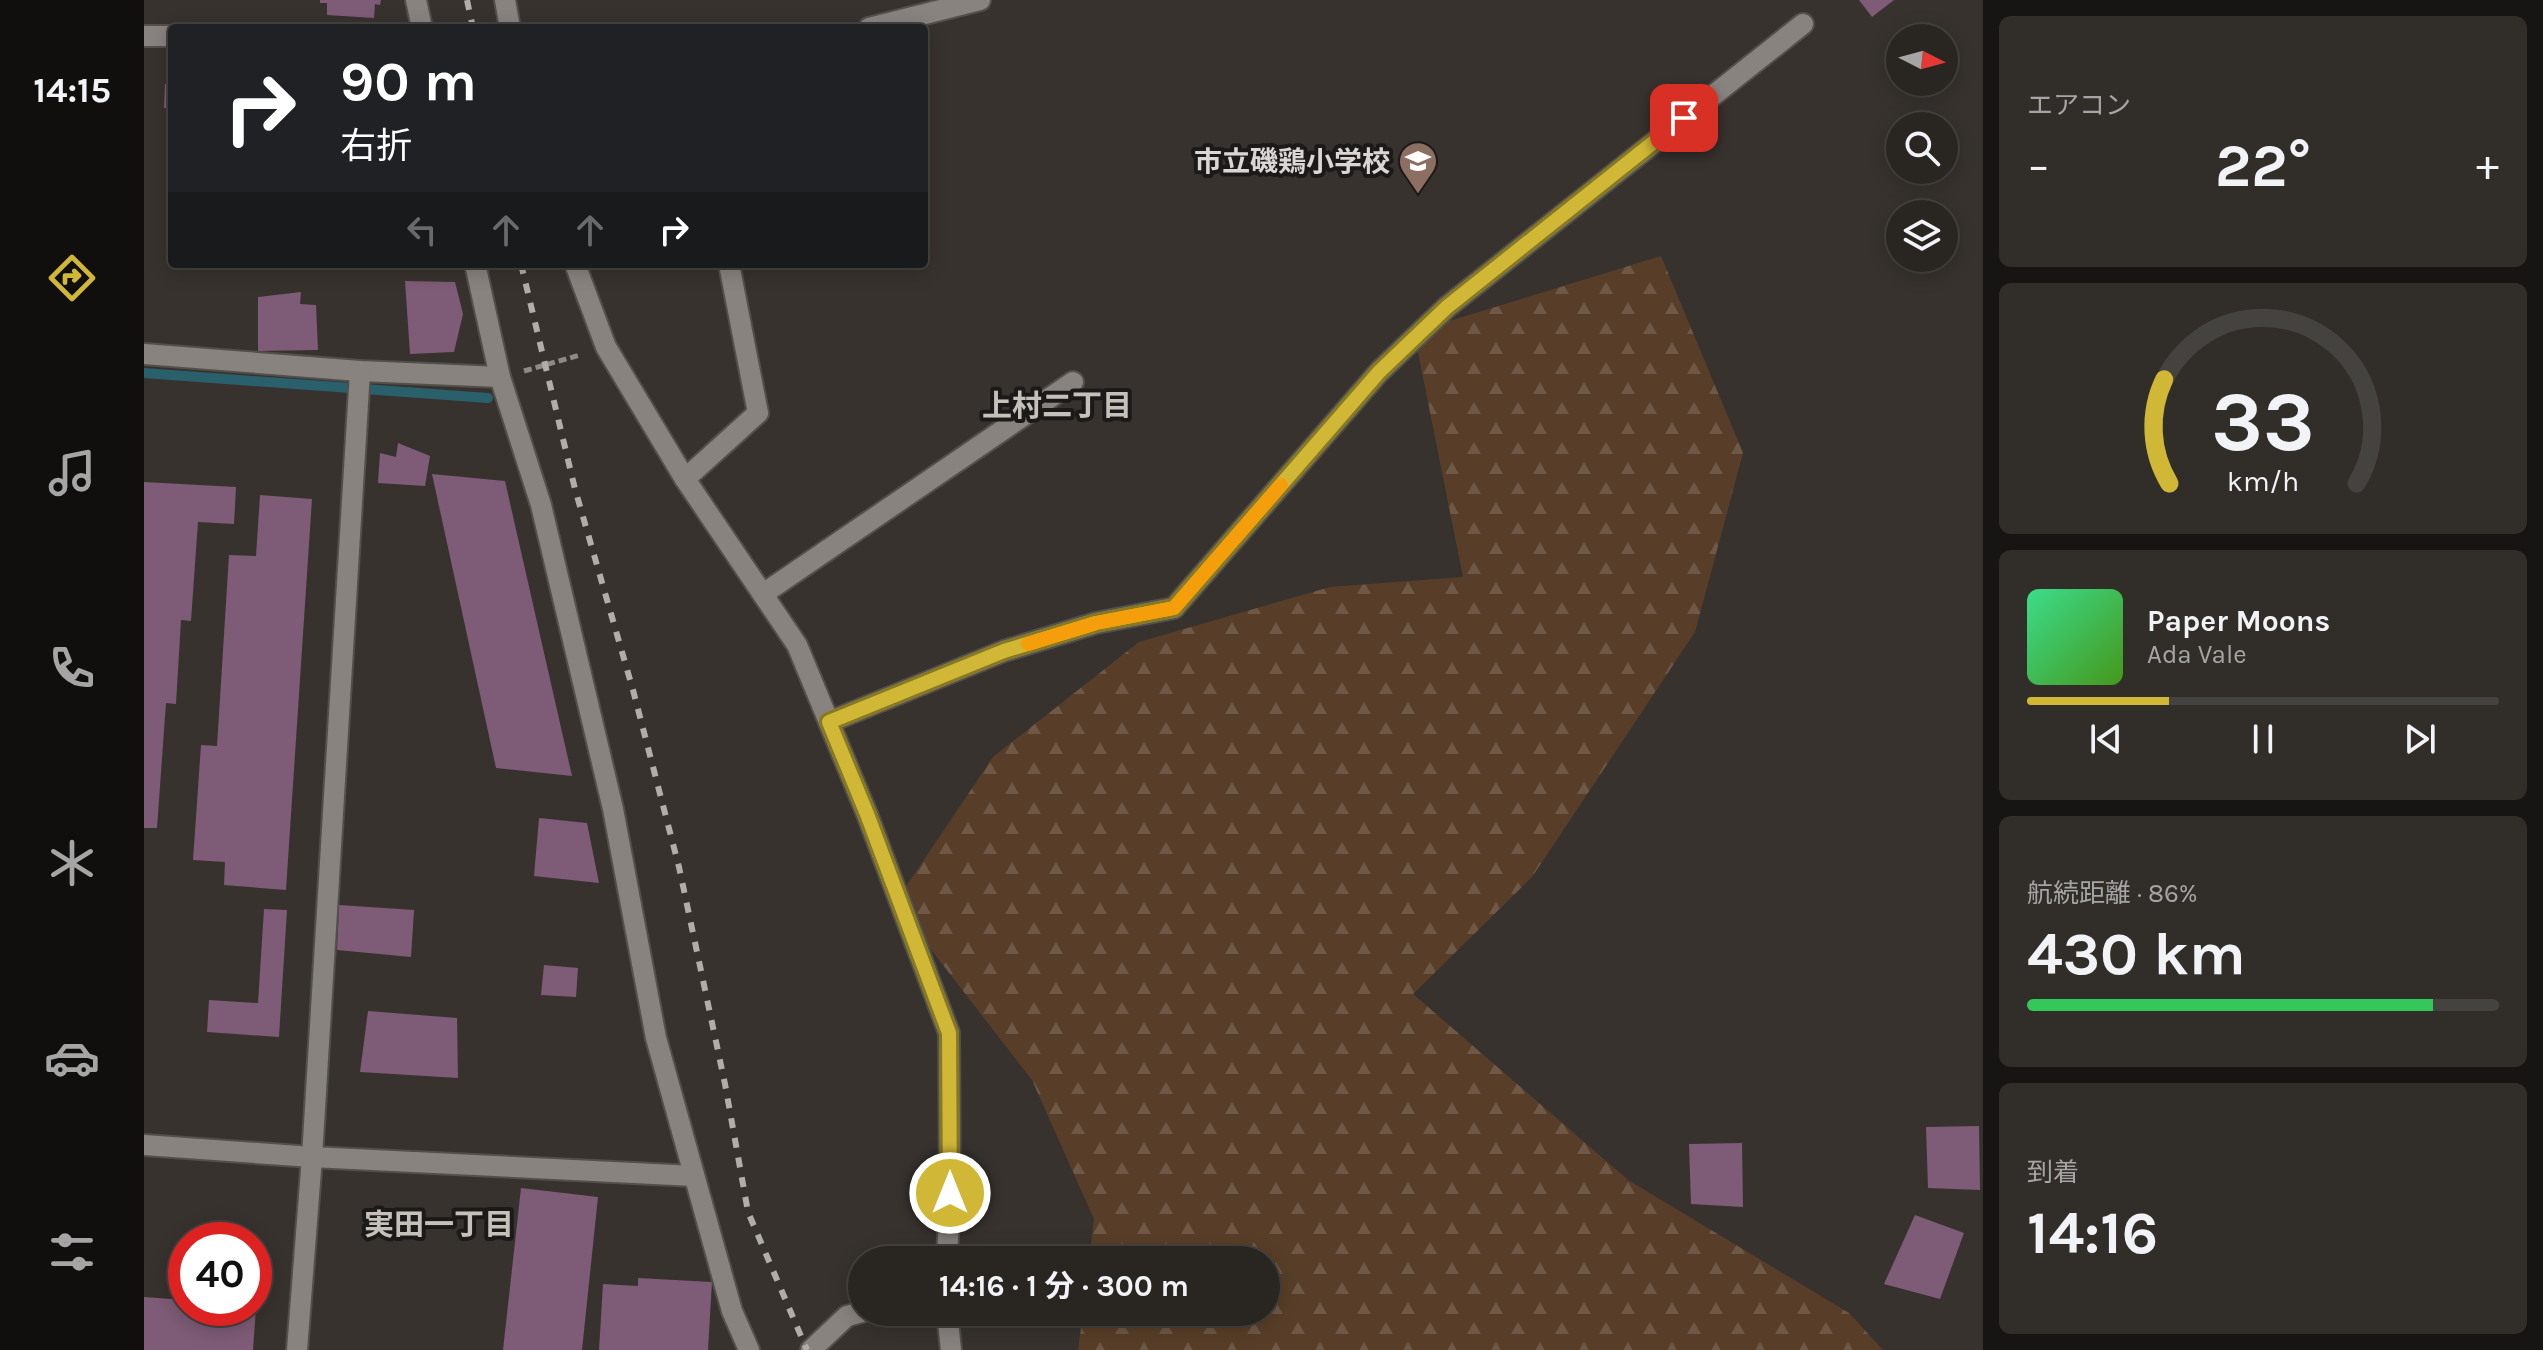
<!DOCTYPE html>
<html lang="ja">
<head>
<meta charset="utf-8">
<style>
  body { margin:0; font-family:Karla,"Noto Sans JP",sans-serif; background:#312e2a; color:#f1f3f6; height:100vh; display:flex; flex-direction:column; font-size:30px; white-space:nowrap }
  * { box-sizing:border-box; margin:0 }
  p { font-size:26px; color:#a5a5a5 }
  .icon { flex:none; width:44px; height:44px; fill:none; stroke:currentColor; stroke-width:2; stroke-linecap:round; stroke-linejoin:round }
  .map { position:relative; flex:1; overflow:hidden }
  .drawer { display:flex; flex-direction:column; gap:16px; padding:16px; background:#171513; width:560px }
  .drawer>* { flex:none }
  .top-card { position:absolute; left:24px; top:24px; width:760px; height:244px; border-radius:8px; box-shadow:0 4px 20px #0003,0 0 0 2px #454340; background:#202124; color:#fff; overflow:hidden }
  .needle { width:52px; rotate:96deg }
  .tools { position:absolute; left:1742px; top:24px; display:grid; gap:16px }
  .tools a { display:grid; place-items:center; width:72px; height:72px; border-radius:50%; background:#292622; box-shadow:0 4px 20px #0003,0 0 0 2px #454340; font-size:40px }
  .speed { position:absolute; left:24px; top:1222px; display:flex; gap:16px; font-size:40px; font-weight:700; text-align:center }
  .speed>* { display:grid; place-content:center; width:104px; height:104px; border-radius:50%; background:#292622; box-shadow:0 4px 20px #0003,0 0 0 2px #454340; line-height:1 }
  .speed .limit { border:12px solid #d22; background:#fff; color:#111 }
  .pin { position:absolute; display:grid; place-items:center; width:68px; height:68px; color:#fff; margin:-34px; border-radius:16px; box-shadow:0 4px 12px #0006 }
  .me { position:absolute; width:88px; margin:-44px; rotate:0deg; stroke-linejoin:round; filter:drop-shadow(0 0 6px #0008) }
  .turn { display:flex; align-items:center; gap:28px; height:168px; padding:0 40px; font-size:36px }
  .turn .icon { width:104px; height:104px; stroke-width:2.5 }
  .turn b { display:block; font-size:56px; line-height:68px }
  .lanes { display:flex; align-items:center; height:76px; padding:0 40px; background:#0003; justify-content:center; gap:40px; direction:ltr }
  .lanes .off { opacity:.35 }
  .big { font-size:60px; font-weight:700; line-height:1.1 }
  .drawer .tile { flex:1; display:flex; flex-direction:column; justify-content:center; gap:12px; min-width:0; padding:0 28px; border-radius:12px; background:#312e2a }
  .drawer .dial { align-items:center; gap:0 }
  .dial svg { height:208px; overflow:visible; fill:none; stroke:#454340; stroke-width:7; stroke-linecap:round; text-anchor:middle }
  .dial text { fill:#f1f3f6; stroke:none }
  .song { display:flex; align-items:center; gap:24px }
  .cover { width:96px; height:96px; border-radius:12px; background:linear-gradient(135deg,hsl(150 70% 55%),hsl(100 70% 35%)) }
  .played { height:8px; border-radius:4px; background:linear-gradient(90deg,#d0b836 30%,#454340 30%) }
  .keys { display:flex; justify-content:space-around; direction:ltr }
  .heat { display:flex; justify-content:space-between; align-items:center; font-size:44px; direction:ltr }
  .charge { height:12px; border-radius:6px; background:linear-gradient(90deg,#34c759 86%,#454340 0) }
  .trip { position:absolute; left:704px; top:1246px; width:432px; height:80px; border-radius:40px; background:#292622; box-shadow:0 4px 20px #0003,0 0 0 2px #454340; font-weight:700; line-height:80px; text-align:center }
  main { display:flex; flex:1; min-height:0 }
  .dock { display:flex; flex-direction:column; width:144px; justify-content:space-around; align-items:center; background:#100f0e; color:#a5a5a5 }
  .dock .icon { width:56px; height:56px }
  .dock .on { color:#d0b836 }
  .dock b { font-size:36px; color:#f1f3f6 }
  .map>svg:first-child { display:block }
  .forest { fill:url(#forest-firs) }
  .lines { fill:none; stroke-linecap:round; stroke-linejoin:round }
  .stream { stroke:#2a606c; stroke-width:10 }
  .building { fill:#7e5b76 }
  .street-casing { stroke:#524f4c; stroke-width:24 }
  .secondary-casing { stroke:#524f4c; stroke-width:24 }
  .path { stroke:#8e8a87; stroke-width:5; stroke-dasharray:8 4; stroke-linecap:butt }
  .street { stroke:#88837f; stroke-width:20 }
  .secondary { stroke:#88837f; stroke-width:20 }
  .rail { stroke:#b0adaa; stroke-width:6; stroke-dasharray:10 10; stroke-linecap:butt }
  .route-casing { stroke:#877823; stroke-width:20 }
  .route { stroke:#d0b836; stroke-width:14 }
  .slow { stroke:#f59e0b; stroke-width:14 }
  .labels { text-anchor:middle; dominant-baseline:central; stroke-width:8; stroke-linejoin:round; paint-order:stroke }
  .poi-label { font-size:28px; font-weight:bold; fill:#d9d6d4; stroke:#1c1a19; text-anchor:end }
  .neighbourhood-label { font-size:30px; font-weight:bold; fill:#c6c0bb; stroke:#1c1a19 }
</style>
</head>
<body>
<main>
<nav class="dock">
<b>14:15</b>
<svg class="icon on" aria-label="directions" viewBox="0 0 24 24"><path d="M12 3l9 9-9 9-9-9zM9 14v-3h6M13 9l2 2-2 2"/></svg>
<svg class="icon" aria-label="music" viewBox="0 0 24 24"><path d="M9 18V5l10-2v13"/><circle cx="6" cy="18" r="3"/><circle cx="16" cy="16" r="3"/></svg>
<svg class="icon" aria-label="phone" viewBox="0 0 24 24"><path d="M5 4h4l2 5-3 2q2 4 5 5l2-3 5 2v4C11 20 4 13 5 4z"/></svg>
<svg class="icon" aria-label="climate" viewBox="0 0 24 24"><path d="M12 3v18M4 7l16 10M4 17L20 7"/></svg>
<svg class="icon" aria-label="car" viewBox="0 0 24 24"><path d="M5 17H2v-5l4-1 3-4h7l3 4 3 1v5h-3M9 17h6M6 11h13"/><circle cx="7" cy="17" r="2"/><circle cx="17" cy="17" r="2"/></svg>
<svg class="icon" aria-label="filters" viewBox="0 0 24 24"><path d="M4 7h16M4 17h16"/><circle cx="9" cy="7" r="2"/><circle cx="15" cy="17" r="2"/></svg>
</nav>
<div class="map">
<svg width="1839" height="1350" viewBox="0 0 1839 1350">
  <defs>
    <pattern id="forest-firs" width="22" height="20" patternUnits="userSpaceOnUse" patternTransform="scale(2)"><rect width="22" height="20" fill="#583e28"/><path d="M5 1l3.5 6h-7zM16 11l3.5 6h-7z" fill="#6f5946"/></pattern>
  </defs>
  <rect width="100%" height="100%" fill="#37322e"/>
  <polygon class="forest" points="1517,256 1599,453 1551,632 1388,877 1269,994 1484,1180 1705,1313 1739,1350 934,1350 939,1312 1122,1312 1122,1260 945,1260 950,1219 888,1080 751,903 849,757 995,642 1186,587 1319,577 1270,332"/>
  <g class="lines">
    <polyline class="stream" points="0,373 344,398"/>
  </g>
  <g class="building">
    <polygon points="176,0 237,0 236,5 231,4 230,18 183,15 183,3 176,3"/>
    <polygon points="1715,0 1750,0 1728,17"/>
    <polygon points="21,84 28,84 28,108 20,108"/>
    <polygon points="261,281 311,282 319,314 310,352 266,354"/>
    <polygon points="157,292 156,304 172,305 174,350 114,351 114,297"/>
    <polygon points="254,443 286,456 281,486 234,483 236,453 252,457"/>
    <polygon points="288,474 361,481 428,776 352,768"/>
    <polygon points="0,482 92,487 90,524 54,522 47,621 37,620 32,704 22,703 13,828 0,828"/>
    <polygon points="116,495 168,499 142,890 80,885 81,862 49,860 57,745 73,746 85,555 112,556"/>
    <polygon points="395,818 443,823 455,883 390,876"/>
    <polygon points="195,905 270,910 267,957 193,950"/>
    <polygon points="120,909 143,910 135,1037 63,1032 65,1000 114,1003"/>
    <polygon points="400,965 434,968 432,997 397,995"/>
    <polygon points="224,1011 313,1018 314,1078 216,1072"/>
    <polygon points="1835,1126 1836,1190 1784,1188 1782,1127"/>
    <polygon points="1598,1143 1599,1207 1547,1204 1545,1144"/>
    <polygon points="377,1188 454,1197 438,1350 359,1350"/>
    <polygon points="1771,1215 1820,1233 1796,1299 1740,1284"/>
    <polygon points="494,1278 568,1282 564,1350 455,1350 459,1284 494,1286"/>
    <polygon points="0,1297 42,1300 42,1308 112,1308 109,1350 0,1350"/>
  </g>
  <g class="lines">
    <g class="street-casing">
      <g id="street">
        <polyline points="272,0 278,28"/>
        <polyline points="725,28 836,0"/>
        <polyline points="0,36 28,36"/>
        <polyline points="331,264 356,377"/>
        <polyline points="0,354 216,371 356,377 397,505 469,809 512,1038 588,1311 605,1350"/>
        <polyline points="541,479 614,413 585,264"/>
        <polyline points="619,594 929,382"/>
        <polyline points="685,722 860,651 952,623 1030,608 1235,372 1303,307 1659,24"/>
        <polyline points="0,1145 168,1157 550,1176"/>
        <polyline points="153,1350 168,1157 216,371"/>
      </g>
    </g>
    <g class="secondary-casing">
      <g id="secondary">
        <polyline points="361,0 366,28"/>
        <polyline points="431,264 462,347 541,479 653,645 723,814 805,1033 806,1193 803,1260"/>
        <polyline points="803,1312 807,1350"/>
        <polyline points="667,1350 703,1316 718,1312"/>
      </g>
    </g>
    <polyline class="path" points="380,371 436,355"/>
    <use href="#street" class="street"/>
    <use href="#secondary" class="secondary"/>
    <g class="rail">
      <polyline points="323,0 329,28"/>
      <polyline points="377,264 431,489 489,690 535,867 581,1084 604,1212 663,1350"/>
    </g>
  </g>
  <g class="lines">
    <g class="route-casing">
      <polyline id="route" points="806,1193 805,1033 723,814 685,722 860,651 952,623 1030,608 1235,372 1303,307 1540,118"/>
    </g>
    <use href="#route" class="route"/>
    <polyline class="slow" points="884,644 952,623 1030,608 1137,485"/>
  </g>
  <defs>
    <g id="school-pin" transform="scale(2)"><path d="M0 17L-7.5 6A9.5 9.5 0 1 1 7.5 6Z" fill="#8d6e63" stroke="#1c1a19"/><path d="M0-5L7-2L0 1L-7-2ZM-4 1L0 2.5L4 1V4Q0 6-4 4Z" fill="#fff"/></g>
  </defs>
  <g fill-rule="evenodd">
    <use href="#school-pin" x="1274" y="161"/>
  </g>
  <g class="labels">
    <g class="poi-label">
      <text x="1246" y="161">市立磯鶏小学校</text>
    </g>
    <g class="neighbourhood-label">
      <text x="913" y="406">上村二丁目</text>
      <text x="295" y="1225">実田一丁目</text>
    </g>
  </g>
</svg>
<div class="tools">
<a><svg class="needle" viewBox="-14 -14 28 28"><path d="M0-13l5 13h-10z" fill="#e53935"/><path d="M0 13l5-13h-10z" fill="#a5a5a5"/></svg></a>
<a><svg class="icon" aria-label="search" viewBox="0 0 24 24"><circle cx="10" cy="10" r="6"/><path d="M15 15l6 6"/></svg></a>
<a><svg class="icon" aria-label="layers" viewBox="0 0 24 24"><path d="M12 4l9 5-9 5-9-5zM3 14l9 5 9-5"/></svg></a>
</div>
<div class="speed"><div class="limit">40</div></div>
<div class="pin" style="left:1540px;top:118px;background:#d93025"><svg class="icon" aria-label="arrive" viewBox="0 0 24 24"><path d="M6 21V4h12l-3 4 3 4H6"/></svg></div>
<svg class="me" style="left:806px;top:1193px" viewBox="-20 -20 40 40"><circle r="17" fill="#d0b836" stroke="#fff" stroke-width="3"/><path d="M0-11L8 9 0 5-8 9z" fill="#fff"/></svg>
<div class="trip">14:16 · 1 分 · 300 m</div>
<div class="top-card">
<div class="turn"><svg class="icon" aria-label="right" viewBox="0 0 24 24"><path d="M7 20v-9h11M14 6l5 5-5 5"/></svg><div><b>90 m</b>右折</div></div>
<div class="lanes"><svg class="icon off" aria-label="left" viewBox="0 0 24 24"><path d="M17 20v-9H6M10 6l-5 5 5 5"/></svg><svg class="icon off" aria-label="ahead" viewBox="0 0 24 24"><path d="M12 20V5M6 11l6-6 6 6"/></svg><svg class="icon off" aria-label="ahead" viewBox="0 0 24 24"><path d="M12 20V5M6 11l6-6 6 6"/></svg><svg class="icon" aria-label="right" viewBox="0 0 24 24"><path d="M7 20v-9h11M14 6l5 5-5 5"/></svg></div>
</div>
</div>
<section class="drawer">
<div class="tile"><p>エアコン</p>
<div class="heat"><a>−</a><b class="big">22°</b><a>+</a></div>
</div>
<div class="tile dial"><svg viewBox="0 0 100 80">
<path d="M14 69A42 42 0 1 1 86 69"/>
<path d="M14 69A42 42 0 0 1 12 29" stroke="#d0b836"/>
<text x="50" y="56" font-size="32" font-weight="700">33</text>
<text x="50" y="72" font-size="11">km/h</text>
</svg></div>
<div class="tile">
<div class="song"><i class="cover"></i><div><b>Paper Moons</b><p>Ada Vale</p></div></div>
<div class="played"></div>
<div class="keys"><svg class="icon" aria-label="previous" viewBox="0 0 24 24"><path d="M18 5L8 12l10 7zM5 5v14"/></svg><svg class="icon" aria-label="pause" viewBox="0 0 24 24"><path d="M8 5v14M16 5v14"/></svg><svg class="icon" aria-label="next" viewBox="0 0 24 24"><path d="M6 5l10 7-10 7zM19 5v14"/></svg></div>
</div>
<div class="tile"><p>航続距離 · 86%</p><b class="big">430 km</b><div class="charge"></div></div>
<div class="tile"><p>到着</p><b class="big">14:16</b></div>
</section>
</main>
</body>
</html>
